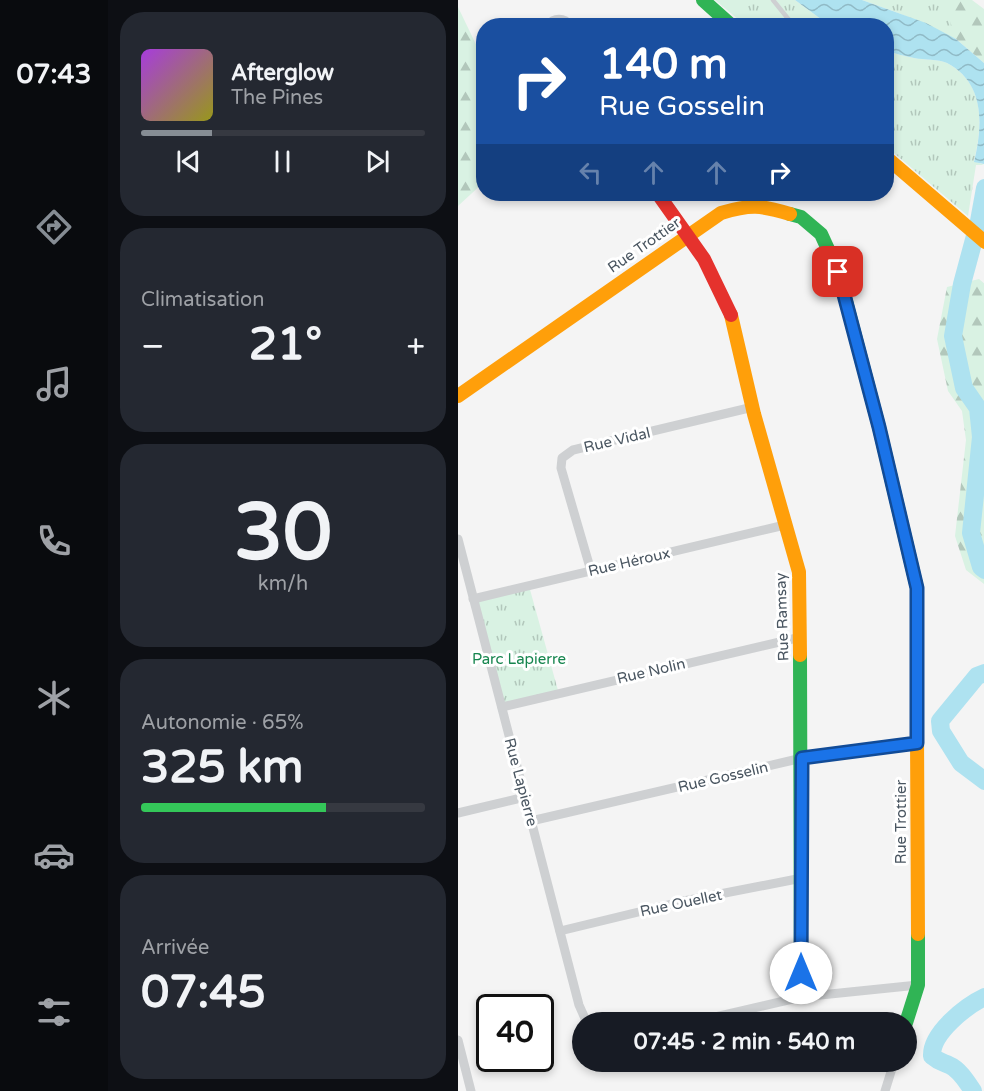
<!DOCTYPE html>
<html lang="fr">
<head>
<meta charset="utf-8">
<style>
  body { margin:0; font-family:"Varela Round",sans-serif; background:#242831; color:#f1f3f6; height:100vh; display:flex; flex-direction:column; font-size:22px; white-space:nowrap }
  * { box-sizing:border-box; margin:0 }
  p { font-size:20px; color:#9ea1a6 }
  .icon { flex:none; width:33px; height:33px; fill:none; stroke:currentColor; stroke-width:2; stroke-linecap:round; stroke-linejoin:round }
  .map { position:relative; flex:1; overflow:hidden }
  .panel { display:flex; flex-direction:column; gap:12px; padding:12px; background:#0d0f14; width:350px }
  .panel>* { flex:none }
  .top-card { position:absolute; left:18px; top:18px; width:418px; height:183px; border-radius:24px; box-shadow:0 3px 9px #0003; background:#1a4fa0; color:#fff; overflow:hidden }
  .speed { position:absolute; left:18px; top:994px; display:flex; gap:12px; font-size:30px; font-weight:700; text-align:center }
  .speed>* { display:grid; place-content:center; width:78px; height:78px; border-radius:50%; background:#171b24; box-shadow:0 3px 9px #0003; line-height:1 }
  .speed .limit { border:3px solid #111; border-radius:9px; background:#fff; color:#111 }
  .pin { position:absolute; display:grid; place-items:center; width:51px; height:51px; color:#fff; margin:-26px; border-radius:12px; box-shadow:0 3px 9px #0006 }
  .me { position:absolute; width:66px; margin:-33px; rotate:0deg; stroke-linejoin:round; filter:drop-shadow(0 0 4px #0008) }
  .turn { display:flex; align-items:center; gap:21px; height:126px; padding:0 24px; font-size:27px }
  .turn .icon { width:78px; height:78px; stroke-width:2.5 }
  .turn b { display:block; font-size:42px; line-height:51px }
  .lanes { display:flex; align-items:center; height:57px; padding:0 24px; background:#0003; justify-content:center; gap:30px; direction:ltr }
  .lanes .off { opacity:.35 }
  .big { font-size:45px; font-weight:700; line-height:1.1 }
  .panel .card { flex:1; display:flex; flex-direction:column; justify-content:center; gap:9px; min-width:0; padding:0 21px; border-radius:24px; background:#242831 }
  .panel .dial { align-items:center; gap:0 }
  .dial b { font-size:78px; line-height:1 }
  .song { display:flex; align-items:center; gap:18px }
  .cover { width:72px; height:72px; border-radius:9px; background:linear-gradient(135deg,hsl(280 70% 55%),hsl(60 70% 35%)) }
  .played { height:6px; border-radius:3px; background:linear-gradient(90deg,#868d94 25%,#363941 25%) }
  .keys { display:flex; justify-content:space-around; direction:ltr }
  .heat { display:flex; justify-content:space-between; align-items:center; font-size:33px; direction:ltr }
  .charge { height:9px; border-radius:4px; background:linear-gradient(90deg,#34c759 65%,#363941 0) }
  .trip { position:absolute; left:114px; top:1012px; width:345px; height:60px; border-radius:30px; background:#171b24; box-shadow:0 3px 9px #0003; font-weight:700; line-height:60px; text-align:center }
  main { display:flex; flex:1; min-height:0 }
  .menu { display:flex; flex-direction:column; width:108px; justify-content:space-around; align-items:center; background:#090b0e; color:#9ea1a6 }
  .menu .icon { width:42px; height:42px }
  .menu .on { color:#868d94 }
  .menu b { font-size:27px; color:#f1f3f6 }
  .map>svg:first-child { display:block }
  .forest { fill:url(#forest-firs) }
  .park { fill:url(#park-tufts) }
  .water { fill:url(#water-waves) }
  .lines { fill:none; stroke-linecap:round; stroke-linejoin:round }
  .river { stroke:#aee2f0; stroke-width:18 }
  .lane { stroke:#ced0d2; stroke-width:4.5 }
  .street { stroke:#ced0d2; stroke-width:9 }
  .fast { stroke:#30b455; stroke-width:14 }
  .slow { stroke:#ff9f0a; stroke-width:14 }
  .jam { stroke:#e5322d; stroke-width:14 }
  .route-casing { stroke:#114b97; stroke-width:15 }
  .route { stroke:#1a73e8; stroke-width:10 }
  .labels { text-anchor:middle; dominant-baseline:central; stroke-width:6; stroke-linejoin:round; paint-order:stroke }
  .street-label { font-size:15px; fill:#4a5661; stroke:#fff }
  .park-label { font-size:15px; fill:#17864f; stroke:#fff }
</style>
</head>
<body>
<main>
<nav class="menu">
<b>07:43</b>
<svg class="icon on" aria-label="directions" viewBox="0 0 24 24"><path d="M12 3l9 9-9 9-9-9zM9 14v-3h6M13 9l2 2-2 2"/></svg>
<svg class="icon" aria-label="music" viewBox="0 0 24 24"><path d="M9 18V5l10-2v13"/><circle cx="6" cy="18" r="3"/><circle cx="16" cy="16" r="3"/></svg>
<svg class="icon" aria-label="phone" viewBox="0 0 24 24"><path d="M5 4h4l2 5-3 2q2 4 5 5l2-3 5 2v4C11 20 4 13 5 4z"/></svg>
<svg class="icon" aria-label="climate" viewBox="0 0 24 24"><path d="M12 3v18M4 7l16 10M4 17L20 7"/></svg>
<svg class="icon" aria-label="car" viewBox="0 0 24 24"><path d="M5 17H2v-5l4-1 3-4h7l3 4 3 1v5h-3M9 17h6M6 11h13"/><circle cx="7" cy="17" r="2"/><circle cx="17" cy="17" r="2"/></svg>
<svg class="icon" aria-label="filters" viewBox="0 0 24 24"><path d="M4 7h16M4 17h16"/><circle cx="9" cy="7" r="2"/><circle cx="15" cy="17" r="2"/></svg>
</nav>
<section class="panel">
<div class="card">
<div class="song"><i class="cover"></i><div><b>Afterglow</b><p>The Pines</p></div></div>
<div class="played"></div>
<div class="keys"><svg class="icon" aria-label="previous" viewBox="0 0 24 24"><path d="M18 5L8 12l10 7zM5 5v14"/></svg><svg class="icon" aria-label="pause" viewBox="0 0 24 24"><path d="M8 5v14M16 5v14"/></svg><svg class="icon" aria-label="next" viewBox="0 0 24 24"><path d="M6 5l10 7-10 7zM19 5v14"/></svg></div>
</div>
<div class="card"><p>Climatisation</p>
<div class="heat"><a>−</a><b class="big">21°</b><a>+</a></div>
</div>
<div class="card dial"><b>30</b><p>km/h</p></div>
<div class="card"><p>Autonomie · 65%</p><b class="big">325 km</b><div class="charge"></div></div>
<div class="card"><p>Arrivée</p><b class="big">07:45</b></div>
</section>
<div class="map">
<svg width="527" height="1091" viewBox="0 0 527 1091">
  <defs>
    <pattern id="forest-firs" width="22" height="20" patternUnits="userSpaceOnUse" patternTransform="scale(1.5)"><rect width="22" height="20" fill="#d9f2e3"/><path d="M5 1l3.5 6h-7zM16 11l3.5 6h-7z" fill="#b2c7bb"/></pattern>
    <pattern id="park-tufts" width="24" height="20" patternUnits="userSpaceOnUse" patternTransform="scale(1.5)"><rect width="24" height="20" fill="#d9f2e3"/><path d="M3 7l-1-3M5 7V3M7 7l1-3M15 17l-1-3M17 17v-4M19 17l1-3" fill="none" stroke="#b2c7bb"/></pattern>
    <pattern id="water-waves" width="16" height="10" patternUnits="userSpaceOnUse" patternTransform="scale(1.5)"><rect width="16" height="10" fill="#aee2f0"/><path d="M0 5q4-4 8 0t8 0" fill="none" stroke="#90bac6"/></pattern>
  </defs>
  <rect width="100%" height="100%" fill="#f4f4f4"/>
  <g class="forest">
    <polygon points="413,0 514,0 526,9 526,63 498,39"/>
    <polygon points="0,7 25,59 26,182 0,206"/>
    <polygon points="521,279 527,284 526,584 508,570 497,536 508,440 504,411 490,391 479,339 489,287"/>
  </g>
  <g class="park">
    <polygon points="257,0 337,0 371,25 287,25"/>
    <polygon points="404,0 485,0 498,39 468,23"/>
    <path d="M429 51C438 54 447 56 456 58 466 60 480 59 489 63 527 83 525 124 516 161L526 165H518L510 216 429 147Z"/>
    <polygon points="71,586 101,694 44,707 15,599"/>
  </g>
  <path class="water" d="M337 0H404L468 23 498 39 526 63V164L516 162C525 125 527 83 489 63 480 59 466 60 456 58 447 56 438 54 429 51V26L371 25Z"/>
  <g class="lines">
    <g class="river">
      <polyline points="527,188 521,221 504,284 495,336 506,388 520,408 523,437 513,533 523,567 527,570"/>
      <polyline points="527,673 519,676 482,721 483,731 503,763 527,781"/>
      <path d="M515 1091C509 1082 501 1069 491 1065 484 1062 481 1062 474 1056 473 1033 508 1006 527 997"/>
    </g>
    <g class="lane">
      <polyline points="315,0 336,26"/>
      <polyline points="321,26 329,18"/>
    </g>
    <g class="street">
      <path d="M89 26C96 17 106 17 113 26"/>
      <polyline points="0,539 121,1005 129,1023"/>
      <polyline points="133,571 103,468 104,458 115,450 295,407"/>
      <polyline points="15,599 327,525"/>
      <polyline points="44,707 343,637"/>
      <polyline points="0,813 67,797"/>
      <polyline points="73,821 344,758 459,743"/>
      <polyline points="102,931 226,901 344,878"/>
      <polyline points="231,1023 343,997 460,985"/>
      <polyline points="0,1040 13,1091"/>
      <polyline points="427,1091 436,1062"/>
    </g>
    <g class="fast">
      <polyline points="245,0 274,26"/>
      <polyline points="332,214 343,217 363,234 380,271 421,427 459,588 459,733"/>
      <polyline points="342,655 343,997"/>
      <polyline points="448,1023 460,985 460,934"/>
    </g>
    <g class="slow">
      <polyline points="429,158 527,242"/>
      <polyline points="273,315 296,414 341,572 342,655"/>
      <path d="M0 396 263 213C293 204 302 205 332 214"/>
      <polyline points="459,733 460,934"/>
    </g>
    <polyline class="jam" points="200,194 246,259 273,315"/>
  </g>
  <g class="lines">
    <g class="route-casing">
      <polyline id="route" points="343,973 344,758 459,743 459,588 421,427 380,272"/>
    </g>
    <use href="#route" class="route"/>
  </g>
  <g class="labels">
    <g class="street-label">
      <text transform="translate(186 245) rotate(-35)">Rue Trottier</text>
      <text transform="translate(159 440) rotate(-13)">Rue Vidal</text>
      <text transform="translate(171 562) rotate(-13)">Rue Héroux</text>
      <text transform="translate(324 617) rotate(-92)">Rue Ramsay</text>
      <text transform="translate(193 671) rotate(-13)">Rue Nolin</text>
      <text transform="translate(265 777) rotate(-13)">Rue Gosselin</text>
      <text transform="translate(63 782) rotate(75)">Rue Lapierre</text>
      <text transform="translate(443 822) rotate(-90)">Rue Trottier</text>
      <text transform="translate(223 903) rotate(-12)">Rue Ouellet</text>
    </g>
    <g class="park-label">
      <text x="61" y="659">Parc Lapierre</text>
    </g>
  </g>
</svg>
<div class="speed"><div class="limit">40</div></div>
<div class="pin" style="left:380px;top:272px;background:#d93025"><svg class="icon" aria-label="arrive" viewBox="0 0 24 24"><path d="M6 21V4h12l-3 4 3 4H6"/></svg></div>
<svg class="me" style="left:343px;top:973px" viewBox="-20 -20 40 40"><circle r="19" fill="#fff"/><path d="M0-13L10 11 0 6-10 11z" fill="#1a73e8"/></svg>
<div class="trip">07:45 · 2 min · 540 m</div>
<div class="top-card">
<div class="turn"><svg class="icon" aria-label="right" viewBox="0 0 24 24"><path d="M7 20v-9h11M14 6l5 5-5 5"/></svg><div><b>140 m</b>Rue Gosselin</div></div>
<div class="lanes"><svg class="icon off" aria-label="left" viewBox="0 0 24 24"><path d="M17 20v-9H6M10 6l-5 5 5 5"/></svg><svg class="icon off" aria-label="ahead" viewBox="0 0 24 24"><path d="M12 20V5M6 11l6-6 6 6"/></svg><svg class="icon off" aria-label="ahead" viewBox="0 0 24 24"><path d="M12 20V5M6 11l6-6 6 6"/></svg><svg class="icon" aria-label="right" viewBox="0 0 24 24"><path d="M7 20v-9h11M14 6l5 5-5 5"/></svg></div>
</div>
</div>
</main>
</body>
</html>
